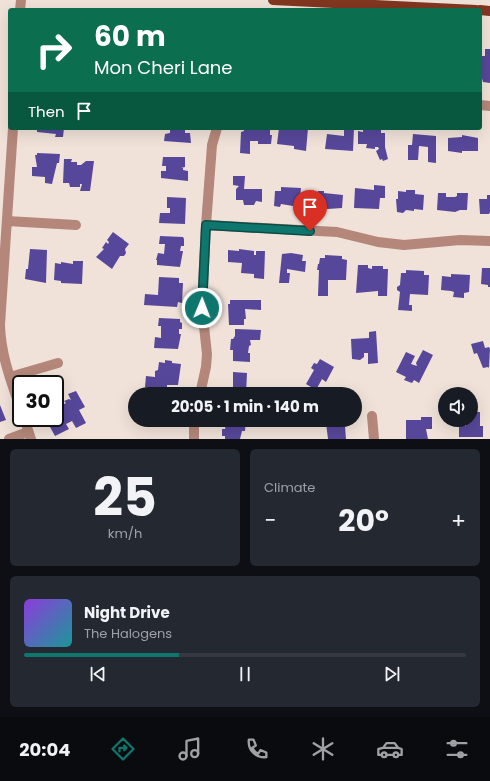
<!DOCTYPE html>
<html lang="en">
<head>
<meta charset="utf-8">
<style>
  body { margin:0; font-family:Poppins,sans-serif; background:#242831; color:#f1f3f6; height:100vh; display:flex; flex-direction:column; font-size:15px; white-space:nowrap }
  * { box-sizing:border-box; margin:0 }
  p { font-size:13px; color:#9ea1a6 }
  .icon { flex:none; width:22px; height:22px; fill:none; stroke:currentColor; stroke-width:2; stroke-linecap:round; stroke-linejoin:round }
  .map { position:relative; height:439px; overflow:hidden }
  .panel { display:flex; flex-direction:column; gap:10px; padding:10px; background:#0d0f14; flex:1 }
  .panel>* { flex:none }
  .guide { position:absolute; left:8px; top:8px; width:474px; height:122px; border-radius:4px; box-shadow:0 4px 16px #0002; background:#0b6e4f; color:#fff; overflow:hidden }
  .buttons { position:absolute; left:438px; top:387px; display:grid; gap:8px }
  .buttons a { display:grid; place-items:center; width:40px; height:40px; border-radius:50%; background:#171b24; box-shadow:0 4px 16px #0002; font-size:20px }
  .speed { position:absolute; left:12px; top:375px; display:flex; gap:8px; font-size:20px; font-weight:700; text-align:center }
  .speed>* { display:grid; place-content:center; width:52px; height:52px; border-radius:50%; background:#171b24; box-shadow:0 4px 16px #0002; line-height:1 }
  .speed .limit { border:2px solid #111; border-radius:6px; background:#fff; color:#111 }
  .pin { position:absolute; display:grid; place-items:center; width:34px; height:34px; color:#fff; margin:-41px -17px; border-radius:50% 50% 50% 0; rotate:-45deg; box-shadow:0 0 4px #0007 }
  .pin .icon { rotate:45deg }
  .me { position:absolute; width:44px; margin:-22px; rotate:1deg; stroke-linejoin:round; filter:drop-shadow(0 0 3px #0008) }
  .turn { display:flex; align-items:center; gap:14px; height:84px; padding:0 20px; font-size:18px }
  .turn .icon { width:52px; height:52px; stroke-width:2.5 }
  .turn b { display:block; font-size:28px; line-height:34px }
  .then { display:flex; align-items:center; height:38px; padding:0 20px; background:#0003; gap:8px; font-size:15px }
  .big { font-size:30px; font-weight:700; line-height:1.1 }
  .panel .tile { flex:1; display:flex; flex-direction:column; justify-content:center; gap:6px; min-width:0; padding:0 14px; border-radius:6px; background:#242831 }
  .panel .dial { align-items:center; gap:0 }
  .dial b { font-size:52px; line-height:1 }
  .song { display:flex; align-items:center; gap:12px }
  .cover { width:48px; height:48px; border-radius:6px; background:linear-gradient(135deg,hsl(270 70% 55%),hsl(180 70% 35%)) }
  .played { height:4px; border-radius:2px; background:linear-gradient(90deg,#0f766e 35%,#363941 35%) }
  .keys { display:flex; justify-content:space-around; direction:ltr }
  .heat { display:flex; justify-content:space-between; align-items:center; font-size:22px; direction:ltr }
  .panel .tiles { flex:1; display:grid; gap:10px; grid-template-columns:1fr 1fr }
  .tile:last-child { grid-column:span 2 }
  .trip { position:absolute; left:128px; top:387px; width:234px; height:40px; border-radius:20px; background:#171b24; box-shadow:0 4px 16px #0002; font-weight:700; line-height:40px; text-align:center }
  .menu { display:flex; height:64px; justify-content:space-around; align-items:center; background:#090b0e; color:#9ea1a6 }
  .menu .icon { width:28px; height:28px }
  .menu .current { color:#0f766e }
  .menu b { font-size:18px; color:#f1f3f6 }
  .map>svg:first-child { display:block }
  .building { fill:#57479a }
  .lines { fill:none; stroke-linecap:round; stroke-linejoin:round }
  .minor { stroke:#b4877a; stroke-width:10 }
  .major { stroke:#823620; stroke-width:10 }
  .route-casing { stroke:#0a4d48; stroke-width:10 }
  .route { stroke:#0f766e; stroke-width:7 }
</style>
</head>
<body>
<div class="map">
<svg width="490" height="439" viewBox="0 0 490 439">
  <rect width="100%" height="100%" fill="#f0e2d9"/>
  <g class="building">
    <polygon points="485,49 490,49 490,83 483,82 480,71 482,56 485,56"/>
    <polygon points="37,128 64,128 63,137 55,137 56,134 37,132"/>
    <polygon points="170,128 185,128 185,133 190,133 191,143 164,141 165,134 170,133"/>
    <polygon points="244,128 264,128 264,130 270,130 270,135 272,135 271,144 258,144 258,141 250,141 250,154 240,153 241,132 244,131"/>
    <polygon points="279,128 308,128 306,151 294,149 294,146 277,144"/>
    <polygon points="344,128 354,128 353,151 325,149 327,134 344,136"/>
    <polygon points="363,128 381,128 381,133 385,133 385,147 388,159 383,161 382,159 380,160 376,151 379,149 378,147 375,147 375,149 366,148 367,144 358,144 358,131 363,132"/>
    <polygon points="413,134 436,136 436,163 428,162 428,147 419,146 418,160 408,160 408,145 412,145"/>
    <polygon points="462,135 478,138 478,151 462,151 462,153 448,151 448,138 462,137"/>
    <polygon points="37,153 60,154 59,163 57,163 52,184 45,183 45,177 32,176 32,167 37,167 35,155 37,155"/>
    <polygon points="163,157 185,157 185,167 181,168 183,168 183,170 188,171 188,181 161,178 161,171 166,171 166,166 162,166"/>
    <polygon points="64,159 72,159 71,162 77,162 77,165 81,165 86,161 94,161 90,191 80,191 82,184 80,184 80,187 70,187 69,183 63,183"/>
    <polygon points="233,176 245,176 244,189 262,189 262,202 256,201 254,205 244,205 243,200 236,200 236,189 239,186 233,185"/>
    <polygon points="374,185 385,186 385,198 380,198 379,209 354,208 355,188 374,190"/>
    <polygon points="281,187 301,188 299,207 281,204 280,207 274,206 275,191 281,191"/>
    <polygon points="406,190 415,190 415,194 424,195 423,210 414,209 414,211 406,210 403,213 397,212 396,199 398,199 398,191 406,192"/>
    <polygon points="318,191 324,191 324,193 343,195 342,208 328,209 315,207 315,200"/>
    <polygon points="438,193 446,193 446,197 455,197 457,196 457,193 468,193 467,210 460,210 455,212 437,210"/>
    <polygon points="487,195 490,195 490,212 489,214 480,214 479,199 487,199"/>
    <polygon points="167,197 186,198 185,224 159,223 160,213 170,213 170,208 167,208"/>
    <polygon points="113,232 129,244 125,249 126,253 124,256 120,256 112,269 96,257 104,249 102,248 106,242 108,244 109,242 107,240"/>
    <polygon points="160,236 183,237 184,239 184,246 181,246 180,251 183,251 180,267 157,265 157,260 156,260 158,253 164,254 165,244 159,244"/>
    <polygon points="30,249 47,250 46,283 25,279 26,269 28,269"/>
    <polygon points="239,249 254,251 254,255 256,255 256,251 265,251 264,279 254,278 254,274 241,273 242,263 228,262 228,250 239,251"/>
    <polygon points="291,253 303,255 302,261 306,261 305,272 287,269 287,273 290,273 289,283 279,283 282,254"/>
    <polygon points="325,255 342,256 342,259 347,260 346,280 328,280 328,296 318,296 319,270 317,270 318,264 319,264 320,258 325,258"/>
    <polygon points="73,261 83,261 82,284 61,283 61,281 54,280 55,263 61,264 61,262 73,264"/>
    <polygon points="358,265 368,265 368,268 372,269 372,266 383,266 383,269 388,269 387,296 378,296 378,291 356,293"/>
    <polygon points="482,268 490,268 490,287 488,287 488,285 481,284"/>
    <polygon points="406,270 424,271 424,275 429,275 428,295 410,294 409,305 412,305 412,311 398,310 400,292 397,290 397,287 400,285 401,273 406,273"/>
    <polygon points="451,274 470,275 469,292 464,293 464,298 453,297 454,292 451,291 441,290 442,276 451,277"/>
    <polygon points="159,277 179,278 179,283 183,283 182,303 178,302 177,307 144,305 145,294 158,295"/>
    <polygon points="230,300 261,300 261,310 245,309 246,319 244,319 244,325 229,325 228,304 230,304"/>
    <polygon points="159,318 180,319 180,322 182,323 182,329 179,329 179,334 181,334 178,349 154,348 155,337 161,338 161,326 158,326"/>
    <polygon points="235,329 261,330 260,340 250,340 251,345 249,346 248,353 250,353 250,362 233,361 233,350 230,350 231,339 233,339 235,336"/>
    <polygon points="376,331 378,363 368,364 368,353 364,353 364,357 360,360 352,359 351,339 369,338 369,332"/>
    <polygon points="483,341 485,348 489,347 490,349 489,368 488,367 483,368 477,353 474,354 471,344"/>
    <polygon points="423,350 433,355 419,383 414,380 412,383 404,380 406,377 396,372 406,352 415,356 411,364 417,366 416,363"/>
    <polygon points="320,359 334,367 326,382 322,379 316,390 306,384 314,370 311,368 314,363 317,364"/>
    <polygon points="165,360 172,361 172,363 181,364 178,385 167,385 167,388 145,387 146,376 155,377 155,371 158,370 159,362 165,363"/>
    <polygon points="233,372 247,373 246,394 233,394"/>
    <polygon points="76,391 85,407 79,410 86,423 76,428 72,421 66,424 69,429 55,436 45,418 55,418 56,403 61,400 64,404 66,403 64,401 69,399 71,400 68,394"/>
    <polygon points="0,405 6,420 0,422"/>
    <polygon points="471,412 480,412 480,426 483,426 483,437 459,437 459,426 466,426 466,422 461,420 471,420"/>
    <polygon points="421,417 432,417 432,429 426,429 428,439 406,439 406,420 421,420"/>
    <polygon points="222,420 246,420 245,431 242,431 240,439 225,439 225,436 222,436 222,429 225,429 226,423 222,423"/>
    <polygon points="340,421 341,427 345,426 346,439 328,439 326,423"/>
  </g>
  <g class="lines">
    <g class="minor">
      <polyline points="20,10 21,0"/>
      <polyline points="480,105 490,106"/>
      <path d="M13 128 0 325C1 356 11 381 21 410"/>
      <polyline points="7,221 76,225"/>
      <polyline points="206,225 337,232 378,242 404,245 460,240 490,241"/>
      <polyline points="10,377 58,363"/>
      <polyline points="200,394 206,367 207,354 202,308 206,225 212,145 217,128"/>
      <polyline points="372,416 374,439"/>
      <polyline points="24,418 31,439"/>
      <polyline points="9,439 28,432"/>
      <polyline points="194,439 194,420"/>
    </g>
    <g class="major">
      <polyline points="273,0 476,10"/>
      <polyline points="480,10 490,11"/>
    </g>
  </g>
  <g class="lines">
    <g class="route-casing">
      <polyline id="route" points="202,308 206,225 310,231"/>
    </g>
    <use href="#route" class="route"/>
  </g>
</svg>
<div class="buttons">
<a><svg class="icon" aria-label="sound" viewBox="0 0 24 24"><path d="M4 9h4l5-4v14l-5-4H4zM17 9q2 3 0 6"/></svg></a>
</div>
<div class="speed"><div class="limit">30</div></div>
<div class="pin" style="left:310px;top:231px;background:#d93025"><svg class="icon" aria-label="arrive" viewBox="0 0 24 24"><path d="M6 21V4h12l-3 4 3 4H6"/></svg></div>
<svg class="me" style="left:202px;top:308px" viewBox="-20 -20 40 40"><circle r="17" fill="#0f766e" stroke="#fff" stroke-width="3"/><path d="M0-11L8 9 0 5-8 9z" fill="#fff"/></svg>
<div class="trip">20:05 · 1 min · 140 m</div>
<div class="guide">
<div class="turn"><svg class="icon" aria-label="right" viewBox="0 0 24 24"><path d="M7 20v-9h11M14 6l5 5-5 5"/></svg><div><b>60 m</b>Mon Cheri Lane</div></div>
<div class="then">Then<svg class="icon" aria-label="arrive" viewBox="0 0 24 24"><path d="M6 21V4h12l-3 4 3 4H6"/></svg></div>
</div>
</div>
<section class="panel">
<div class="tiles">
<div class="tile dial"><b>25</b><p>km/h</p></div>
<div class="tile"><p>Climate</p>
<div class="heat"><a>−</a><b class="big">20°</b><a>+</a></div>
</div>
<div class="tile">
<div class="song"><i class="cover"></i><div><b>Night Drive</b><p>The Halogens</p></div></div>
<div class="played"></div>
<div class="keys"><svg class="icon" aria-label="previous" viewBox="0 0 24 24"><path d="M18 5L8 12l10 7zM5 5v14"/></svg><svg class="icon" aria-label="pause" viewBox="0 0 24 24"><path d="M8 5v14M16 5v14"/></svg><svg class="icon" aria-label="next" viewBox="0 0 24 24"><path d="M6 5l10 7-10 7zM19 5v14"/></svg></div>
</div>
</div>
</section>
<nav class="menu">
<b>20:04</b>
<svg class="icon current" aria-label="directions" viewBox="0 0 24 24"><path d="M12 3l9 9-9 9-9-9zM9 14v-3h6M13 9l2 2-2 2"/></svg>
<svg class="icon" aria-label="music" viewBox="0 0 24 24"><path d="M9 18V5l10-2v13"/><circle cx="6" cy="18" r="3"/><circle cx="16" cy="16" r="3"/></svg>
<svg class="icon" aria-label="phone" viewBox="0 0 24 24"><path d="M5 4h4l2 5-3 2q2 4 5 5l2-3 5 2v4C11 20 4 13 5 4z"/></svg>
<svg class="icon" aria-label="climate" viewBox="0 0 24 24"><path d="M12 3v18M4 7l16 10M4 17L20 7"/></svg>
<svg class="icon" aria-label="car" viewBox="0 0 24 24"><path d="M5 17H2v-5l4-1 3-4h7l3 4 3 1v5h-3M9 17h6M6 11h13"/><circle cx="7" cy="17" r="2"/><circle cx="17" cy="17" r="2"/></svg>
<svg class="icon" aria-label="filters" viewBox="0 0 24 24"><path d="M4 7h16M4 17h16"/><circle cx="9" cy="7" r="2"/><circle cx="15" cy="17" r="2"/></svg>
</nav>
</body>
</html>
